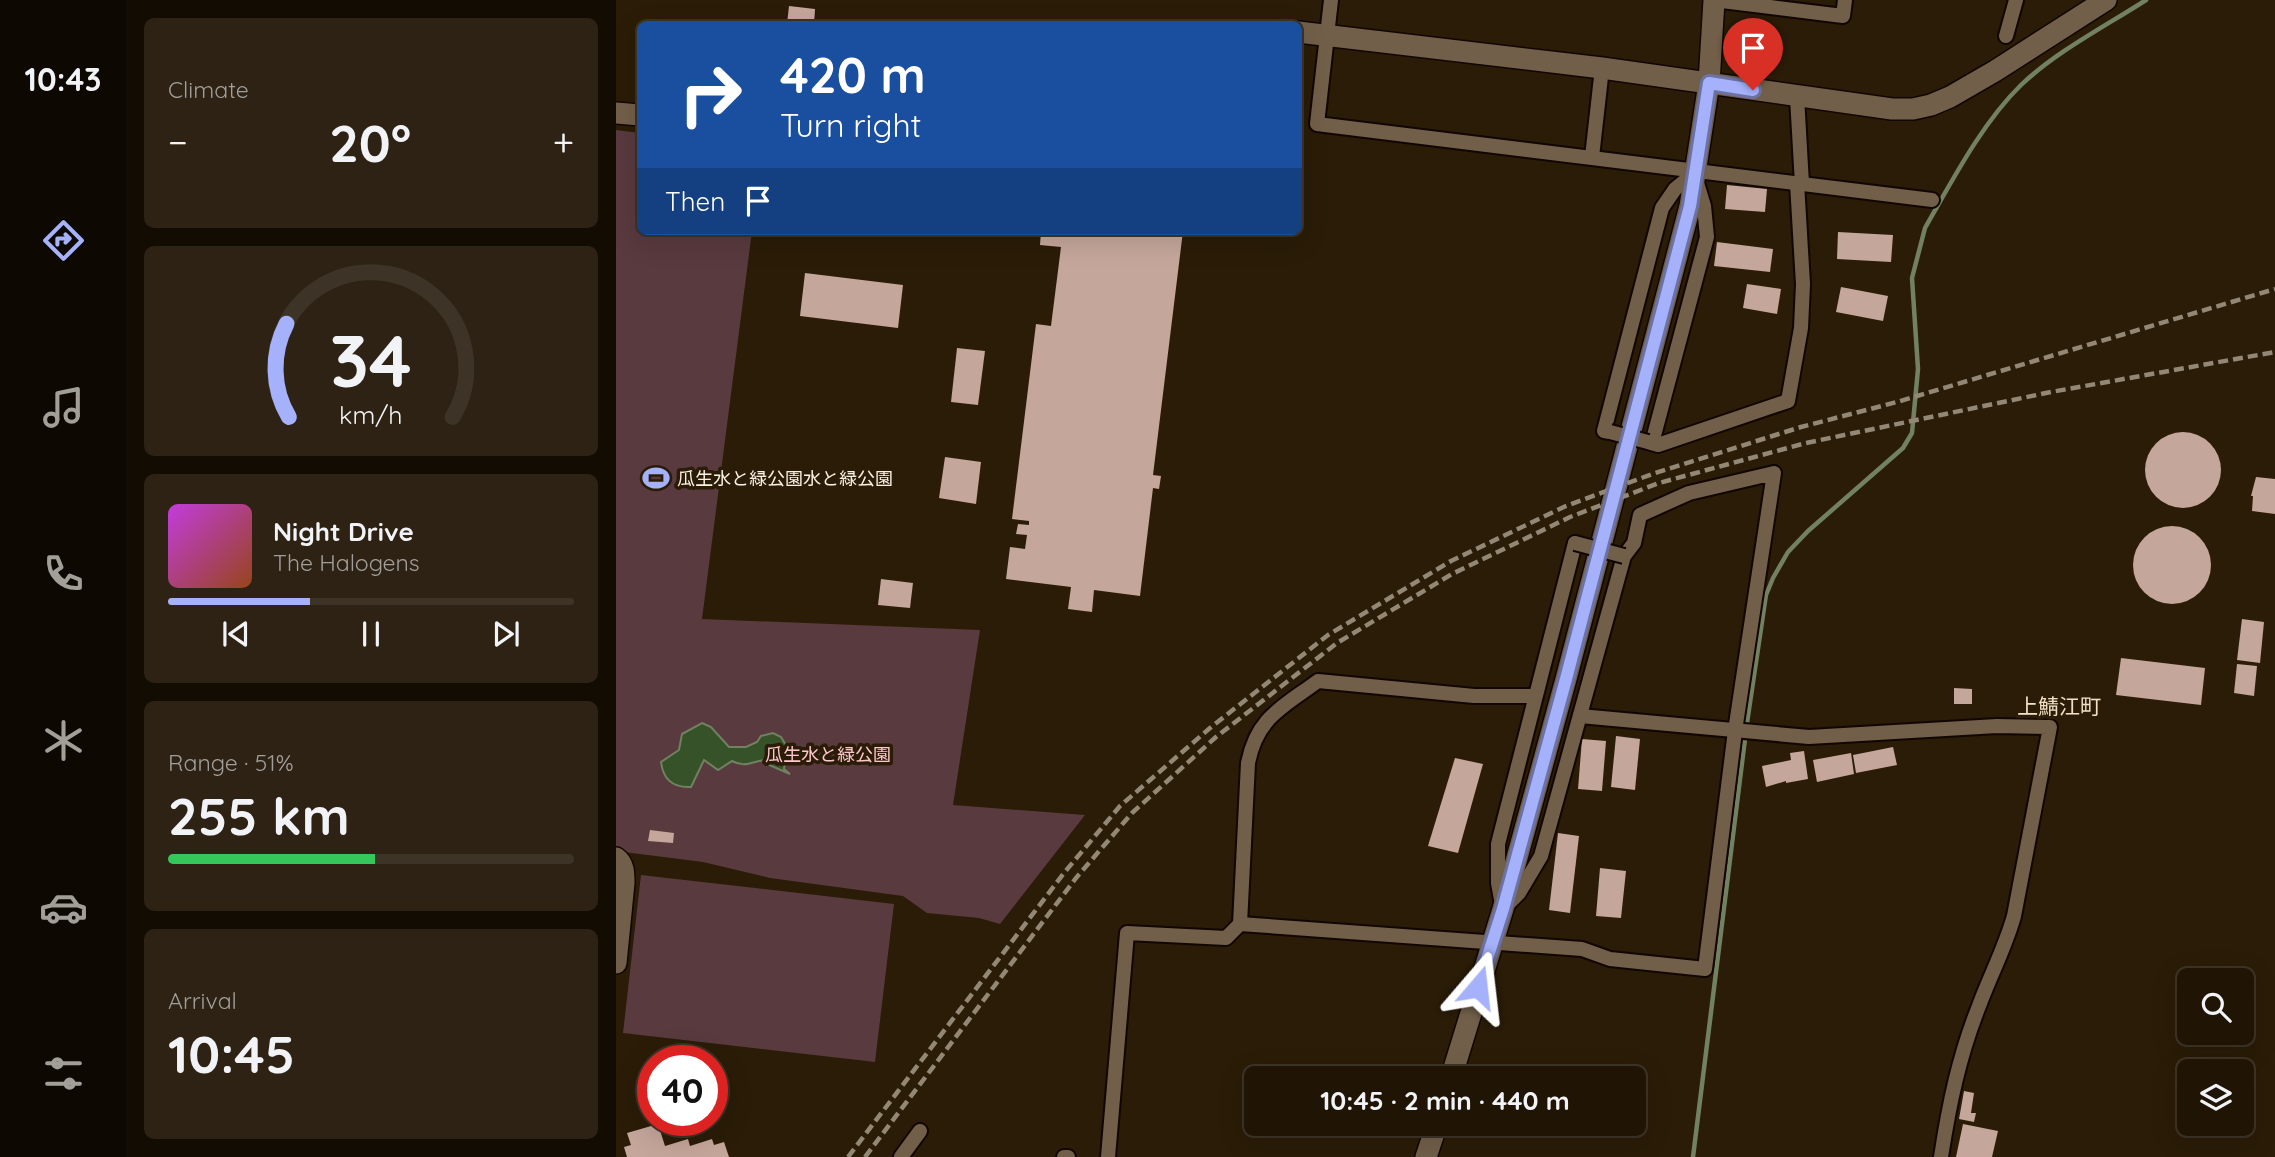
<!DOCTYPE html>
<html lang="en">
<head>
<meta charset="utf-8">
<style>
  body { margin:0; font-family:Quicksand,"Noto Sans JP",sans-serif; background:#2d2213; color:#f1f3f6; height:100vh; display:flex; flex-direction:column; font-size:26px; white-space:nowrap }
  * { box-sizing:border-box; margin:0 }
  p { font-size:23px; color:#a29f9a }
  .icon { flex:none; width:38px; height:38px; fill:none; stroke:currentColor; stroke-width:2; stroke-linecap:round; stroke-linejoin:round }
  .map { position:relative; flex:1; overflow:hidden }
  .drawer { display:flex; flex-direction:column; gap:18px; padding:18px; background:#120c03; width:490px }
  .drawer>* { flex:none }
  .banner { position:absolute; left:21px; top:21px; width:665px; height:214px; border-radius:10px; box-shadow:0 7px 28px #0002,0 0 0 2px #3d3427; background:#1a4fa0; color:#fff; overflow:hidden }
  .tools { position:absolute; left:1561px; top:968px; display:grid; gap:14px }
  .tools a { display:grid; place-items:center; width:77px; height:77px; border-radius:10px; background:#201505; box-shadow:0 7px 28px #0002,0 0 0 2px #3d3427; font-size:35px }
  .speed { position:absolute; left:21px; top:1045px; display:flex; gap:14px; font-size:35px; font-weight:700; text-align:center }
  .speed>* { display:grid; place-content:center; width:91px; height:91px; border-radius:50%; background:#201505; box-shadow:0 7px 28px #0002,0 0 0 2px #3d3427; line-height:1 }
  .speed .limit { border:10px solid #d22; background:#fff; color:#111 }
  .pin { position:absolute; display:grid; place-items:center; width:60px; height:60px; color:#fff; margin:-72px -30px; border-radius:50% 50% 50% 0; rotate:-45deg; box-shadow:0 0 7px #0007 }
  .pin .icon { rotate:45deg }
  .me { position:absolute; width:77px; margin:-38px; rotate:17deg; stroke-linejoin:round; filter:drop-shadow(0 0 5px #0008) }
  .turn { display:flex; align-items:center; gap:24px; height:147px; padding:0 28px; font-size:32px }
  .turn .icon { width:91px; height:91px; stroke-width:2.5 }
  .turn b { display:block; font-size:49px; line-height:60px }
  .then { display:flex; align-items:center; height:66px; padding:0 28px; background:#0003; gap:14px; font-size:26px }
  .big { font-size:52px; font-weight:700; line-height:1.1 }
  .drawer .widget { flex:1; display:flex; flex-direction:column; justify-content:center; gap:10px; min-width:0; padding:0 24px; border-radius:10px; background:#2d2213 }
  .drawer .dial { align-items:center; gap:0 }
  .dial svg { height:182px; overflow:visible; fill:none; stroke:#3d3427; stroke-width:7; stroke-linecap:round; text-anchor:middle }
  .dial text { fill:#f1f3f6; stroke:none }
  .song { display:flex; align-items:center; gap:21px }
  .cover { width:84px; height:84px; border-radius:10px; background:linear-gradient(135deg,hsl(290 70% 55%),hsl(20 70% 35%)) }
  .played { height:7px; border-radius:4px; background:linear-gradient(90deg,#a6b1fc 35%,#3d3427 35%) }
  .keys { display:flex; justify-content:space-around; direction:ltr }
  .heat { display:flex; justify-content:space-between; align-items:center; font-size:38px; direction:ltr }
  .charge { height:10px; border-radius:5px; background:linear-gradient(90deg,#34c759 51%,#3d3427 0) }
  .trip { position:absolute; left:628px; top:1066px; width:402px; height:70px; border-radius:10px; background:#201505; box-shadow:0 7px 28px #0002,0 0 0 2px #3d3427; font-weight:700; line-height:70px; text-align:center }
  main { display:flex; flex:1; min-height:0 }
  .tabs { display:flex; flex-direction:column; width:126px; justify-content:space-around; align-items:center; background:#0d0802; color:#a29f9a }
  .tabs .icon { width:49px; height:49px }
  .tabs .active { color:#a6b1fc }
  .tabs b { font-size:32px; color:#f1f3f6 }
  .map>svg:first-child { display:block }
  .green { fill:#593a3e }
  .water { fill:#365229; stroke:#718161; stroke-width:2 }
  .lines { fill:none; stroke-linecap:round; stroke-linejoin:round }
  .stream { stroke:#718161; stroke-width:4.5 }
  .building { fill:#c5a69a }
  .street-casing { stroke:#120600; stroke-width:18 }
  .secondary-casing { stroke:#120600; stroke-width:24 }
  .street { stroke:#715f49; stroke-width:14 }
  .secondary { stroke:#715f49; stroke-width:21 }
  .rail { stroke:#938776; stroke-width:4.5; stroke-dasharray:10 5; stroke-linecap:butt }
  .street-bridge-casing { stroke:#120600; stroke-width:18; stroke-linecap:butt }
  .street-bridge { stroke:#715f49; stroke-width:14 }
  .route-casing { stroke:#6c73a4; stroke-width:18 }
  .route { stroke:#a6b1fc; stroke-width:12 }
  .labels { text-anchor:middle; dominant-baseline:central; stroke-width:7; stroke-linejoin:round; paint-order:stroke }
  .poi-label { font-size:18px; fill:#faf0e3; stroke:#2a1c07; text-anchor:start }
  .park-label { font-size:18px; fill:#fdc7cd; stroke:#2a1c07 }
  .quarter-label { font-size:21px; fill:#f3dfc6; stroke:#2a1c07 }
</style>
</head>
<body>
<main>
<nav class="tabs">
<b>10:43</b>
<svg class="icon active" aria-label="directions" viewBox="0 0 24 24"><path d="M12 3l9 9-9 9-9-9zM9 14v-3h6M13 9l2 2-2 2"/></svg>
<svg class="icon" aria-label="music" viewBox="0 0 24 24"><path d="M9 18V5l10-2v13"/><circle cx="6" cy="18" r="3"/><circle cx="16" cy="16" r="3"/></svg>
<svg class="icon" aria-label="phone" viewBox="0 0 24 24"><path d="M5 4h4l2 5-3 2q2 4 5 5l2-3 5 2v4C11 20 4 13 5 4z"/></svg>
<svg class="icon" aria-label="climate" viewBox="0 0 24 24"><path d="M12 3v18M4 7l16 10M4 17L20 7"/></svg>
<svg class="icon" aria-label="car" viewBox="0 0 24 24"><path d="M5 17H2v-5l4-1 3-4h7l3 4 3 1v5h-3M9 17h6M6 11h13"/><circle cx="7" cy="17" r="2"/><circle cx="17" cy="17" r="2"/></svg>
<svg class="icon" aria-label="filters" viewBox="0 0 24 24"><path d="M4 7h16M4 17h16"/><circle cx="9" cy="7" r="2"/><circle cx="15" cy="17" r="2"/></svg>
</nav>
<section class="drawer">
<div class="widget"><p>Climate</p>
<div class="heat"><a>−</a><b class="big">20°</b><a>+</a></div>
</div>
<div class="widget dial"><svg viewBox="0 0 100 80">
<path d="M14 69A42 42 0 1 1 86 69"/>
<path d="M14 69A42 42 0 0 1 13 28" stroke="#a6b1fc"/>
<text x="50" y="56" font-size="32" font-weight="700">34</text>
<text x="50" y="72" font-size="11">km/h</text>
</svg></div>
<div class="widget">
<div class="song"><i class="cover"></i><div><b>Night Drive</b><p>The Halogens</p></div></div>
<div class="played"></div>
<div class="keys"><svg class="icon" aria-label="previous" viewBox="0 0 24 24"><path d="M18 5L8 12l10 7zM5 5v14"/></svg><svg class="icon" aria-label="pause" viewBox="0 0 24 24"><path d="M8 5v14M16 5v14"/></svg><svg class="icon" aria-label="next" viewBox="0 0 24 24"><path d="M6 5l10 7-10 7zM19 5v14"/></svg></div>
</div>
<div class="widget"><p>Range · 51%</p><b class="big">255 km</b><div class="charge"></div></div>
<div class="widget"><p>Arrival</p><b class="big">10:45</b></div>
</section>
<div class="map">
<svg width="1659" height="1157" viewBox="0 0 1659 1157">
  <rect width="100%" height="100%" fill="#2a1c07"/>
  <g class="green">
    <polygon points="0,130 24,133 24,231 136,231 86,619 364,630 337,805 469,815 384,924 363,918 311,913 287,896 154,878 87,862 0,851"/>
    <polygon points="25,875 278,904 259,1062 7,1033"/>
  </g>
  <path class="water" d="M86 723 95 727 113 747H130L141 742 145 736 157 733 165 737 171 747 168 769 174 774 153 765 148 760C134 762 129 768 116 761L102 770 88 760 75 787C57 788 47 779 45 762L63 750 66 734Z"/>
  <g class="lines">
    <path class="stream" d="M1077 1157 1131 723 1150 595 1157 578 1172 552 1192 531 1287 448 1296 433 1302 369 1296 278 1309 228C1336 181 1366 123 1405 85 1441 51 1488 27 1530 0"/>
  </g>
  <g class="building">
    <polygon points="173,6 199,9 198,24 171,24"/>
    <polygon points="1111,185 1151,189 1149,212 1109,209"/>
    <polygon points="425,231 567,231 537,475 545,476 543,489 537,488 524,596 478,590 476,612 452,609 455,587 390,579 394,547 409,549 411,535 400,534 402,524 413,525 413,521 396,519 420,324 435,326 445,247 424,245"/>
    <polygon points="1222,232 1277,235 1275,262 1221,259"/>
    <polygon points="1101,242 1157,249 1154,272 1098,266"/>
    <polygon points="189,273 287,285 282,328 184,316"/>
    <polygon points="1131,284 1165,289 1161,314 1127,308"/>
    <polygon points="1225,287 1272,296 1267,321 1220,312"/>
    <polygon points="341,348 369,351 362,405 335,402"/>
    <circle cx="1567" cy="470" r="38"/>
    <polygon points="329,457 365,462 360,504 323,498"/>
    <polygon points="1640,477 1659,479 1659,514 1636,511 1637,496 1635,496"/>
    <circle cx="1556" cy="565" r="39"/>
    <polygon points="265,579 297,583 294,608 262,605"/>
    <polygon points="1626,619 1648,622 1644,663 1621,660"/>
    <polygon points="1505,658 1589,668 1585,705 1500,695"/>
    <polygon points="1621,664 1641,666 1638,696 1618,693"/>
    <polygon points="1338,688 1356,689 1356,704 1338,704"/>
    <polygon points="1000,736 1024,739 1019,790 995,787"/>
    <polygon points="966,739 990,741 986,791 962,789"/>
    <polygon points="1277,747 1281,765 1240,773 1237,755"/>
    <polygon points="1188,751 1192,779 1170,783 1170,781 1150,787 1146,766 1175,760 1174,753"/>
    <polygon points="1235,753 1238,774 1201,782 1197,760"/>
    <polygon points="839,758 867,764 842,853 812,846"/>
    <polygon points="34,830 58,833 57,843 32,841"/>
    <polygon points="942,833 963,836 954,913 933,910"/>
    <polygon points="984,868 1010,871 1005,918 980,916"/>
    <polygon points="1348,1091 1358,1093 1355,1113 1360,1113 1358,1122 1343,1119"/>
    <polygon points="42,1124 49,1146 72,1139 74,1146 96,1139 98,1145 108,1142 113,1157 11,1157 8,1147 15,1145 11,1133"/>
    <polygon points="1347,1124 1382,1131 1376,1157 1340,1157"/>
  </g>
  <g class="lines">
    <g class="street-casing">
      <g id="street">
        <polyline points="715,0 701,124 1316,200"/>
        <polyline points="1098,0 1227,16 1229,0"/>
        <polyline points="1390,36 1400,0"/>
        <polyline points="1181,97 1186,184"/>
        <polyline points="976,157 986,68"/>
        <polyline points="994,432 988,431 1046,208 1059,189 1080,172"/>
        <polyline points="1032,442 1042,445 1172,401 1185,328 1187,284 1181,183"/>
        <polyline points="1036,443 1091,237 1088,206 1081,183"/>
        <path d="M964 716 1193 737 1381 726 1434 727 1398 916C1389 948 1374 976 1363 1006 1343 1056 1333 1105 1325 1157"/>
        <polyline points="886,905 882,883 882,844 959,543"/>
        <path d="M624 924 632 763C641 717 667 707 702 681L858 696H918"/>
        <polyline points="285,1157 304,1131"/>
        <polyline points="448,1157 452,1157"/>
        <polyline points="492,1157 511,933 610,938 624,924 966,949 994,959 1089,969 1119,731 1158,473 1073,493 1024,515 1018,543 1008,556 925,856 903,893 890,906"/>
      </g>
    </g>
    <g class="secondary-casing">
      <g id="secondary">
        <polyline points="682,32 986,68 1276,109 1297,109 1315,105 1334,97 1379,71 1490,0"/>
        <polyline points="0,113 24,115"/>
        <path d="M0 858C8 864 8 873 8 883L0 963"/>
        <polyline points="835,1078 887,909 950,679 1074,206 1093,83 1098,0"/>
        <polyline points="810,1157 821,1124"/>
      </g>
    </g>
    <use href="#street" class="street"/>
    <use href="#secondary" class="secondary"/>
    <g class="rail">
      <polyline points="232,1157 448,873 504,806 594,728 712,635 835,561 950,506 1039,473 1185,427 1281,402 1659,289"/>
      <polyline points="249,1157 460,878 516,813 600,737 721,643 836,574 954,517 1043,483 1190,443 1435,392 1659,352"/>
    </g>
    <g class="street-bridge-casing">
      <g id="street-bridge">
        <polyline points="994,432 1032,442"/>
        <polyline points="959,543 1008,556"/>
      </g>
    </g>
    <use href="#street-bridge" class="street-bridge"/>
  </g>
  <g class="lines">
    <g class="route-casing">
      <polyline id="route" points="862,987 887,909 950,679 1074,206 1093,83 1137,90"/>
    </g>
    <use href="#route" class="route"/>
  </g>
  <defs>
    <g id="stadium-bare" transform="scale(2.1)"><path d="M0-5a6.5 5 0 1 0 0 10a6.5 5 0 1 0 0-10ZM-3.5-1.8h7v3.6h-7Z" fill="#a6b1fc" stroke="#2a1c07" stroke-width="2.5" paint-order="stroke"/></g>
  </defs>
  <g fill-rule="evenodd">
    <use href="#stadium-bare" x="40" y="478"/>
  </g>
  <g class="labels">
    <g class="poi-label">
      <text x="61" y="478">瓜生水と緑公園水と緑公園</text>
    </g>
    <g class="park-label">
      <text x="212" y="754">瓜生水と緑公園</text>
    </g>
    <g class="quarter-label">
      <text x="1443" y="706">上鯖江町</text>
    </g>
  </g>
</svg>
<div class="tools">
<a><svg class="icon" aria-label="search" viewBox="0 0 24 24"><circle cx="10" cy="10" r="6"/><path d="M15 15l6 6"/></svg></a>
<a><svg class="icon" aria-label="layers" viewBox="0 0 24 24"><path d="M12 4l9 5-9 5-9-5zM3 14l9 5 9-5"/></svg></a>
</div>
<div class="speed"><div class="limit">40</div></div>
<div class="pin" style="left:1137px;top:90px;background:#d93025"><svg class="icon" aria-label="arrive" viewBox="0 0 24 24"><path d="M6 21V4h12l-3 4 3 4H6"/></svg></div>
<svg class="me" style="left:862px;top:987px" viewBox="-20 -20 40 40"><path d="M0-17L14 15 0 8-14 15z" fill="#a6b1fc" stroke="#fff" stroke-width="4"/></svg>
<div class="trip">10:45 · 2 min · 440 m</div>
<div class="banner">
<div class="turn"><svg class="icon" aria-label="right" viewBox="0 0 24 24"><path d="M7 20v-9h11M14 6l5 5-5 5"/></svg><div><b>420 m</b>Turn right</div></div>
<div class="then">Then<svg class="icon" aria-label="arrive" viewBox="0 0 24 24"><path d="M6 21V4h12l-3 4 3 4H6"/></svg></div>
</div>
</div>
</main>
</body>
</html>
